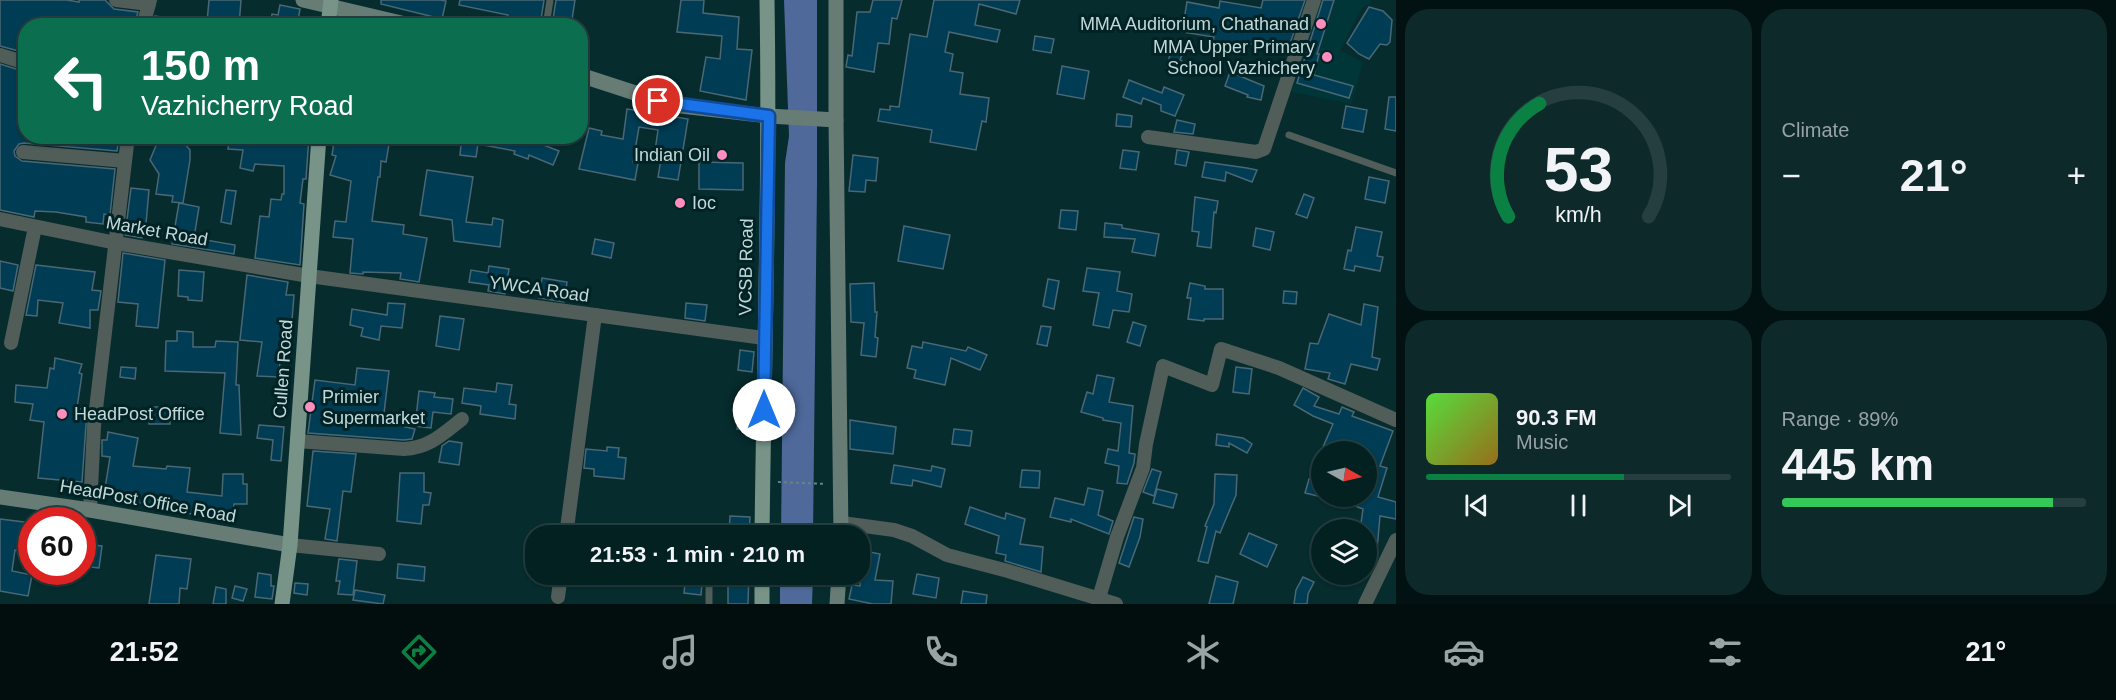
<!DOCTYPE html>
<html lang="en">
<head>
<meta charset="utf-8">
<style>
  body { margin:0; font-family:Arial,sans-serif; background:#0d292a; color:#f1f3f6; height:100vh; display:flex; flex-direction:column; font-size:22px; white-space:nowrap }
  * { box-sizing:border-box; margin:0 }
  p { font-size:20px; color:#97a3a5 }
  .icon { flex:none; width:33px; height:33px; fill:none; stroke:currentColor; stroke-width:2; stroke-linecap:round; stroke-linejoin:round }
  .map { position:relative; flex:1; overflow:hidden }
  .details { display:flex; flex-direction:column; gap:9px; padding:9px; background:#021213; width:720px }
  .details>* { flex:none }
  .guide { position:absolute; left:18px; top:18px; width:570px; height:126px; border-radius:24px; box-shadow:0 2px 4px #0004,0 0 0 2px #253e40; background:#0b6e4f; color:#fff; overflow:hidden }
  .needle { width:39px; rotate:98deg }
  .controls { position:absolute; left:1311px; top:441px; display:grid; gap:12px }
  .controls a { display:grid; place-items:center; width:66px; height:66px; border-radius:50%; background:#042122; box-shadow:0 2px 4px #0004,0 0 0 2px #253e40; font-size:30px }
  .speed { position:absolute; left:18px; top:507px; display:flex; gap:12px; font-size:30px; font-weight:700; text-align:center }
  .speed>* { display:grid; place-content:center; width:78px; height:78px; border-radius:50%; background:#042122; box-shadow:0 2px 4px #0004,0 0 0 2px #253e40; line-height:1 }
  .speed .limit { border:9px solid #d22; background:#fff; color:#111 }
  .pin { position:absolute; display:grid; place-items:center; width:51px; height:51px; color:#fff; margin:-26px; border:3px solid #fff; border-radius:50%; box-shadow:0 2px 6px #0007 }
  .me { position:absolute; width:66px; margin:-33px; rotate:0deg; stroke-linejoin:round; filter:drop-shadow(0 0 4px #0008) }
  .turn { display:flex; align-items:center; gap:21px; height:126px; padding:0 24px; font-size:27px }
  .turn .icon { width:78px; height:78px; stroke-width:2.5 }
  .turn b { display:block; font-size:42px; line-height:51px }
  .big { font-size:45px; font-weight:700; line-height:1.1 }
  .details .widget { flex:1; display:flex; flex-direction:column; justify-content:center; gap:9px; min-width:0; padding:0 21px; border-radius:24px; background:#0d292a }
  .details .dial { align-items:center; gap:0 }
  .dial svg { height:156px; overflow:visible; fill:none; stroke:#253e40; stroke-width:7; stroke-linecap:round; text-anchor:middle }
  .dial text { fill:#f1f3f6; stroke:none }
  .song { display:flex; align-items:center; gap:18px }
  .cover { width:72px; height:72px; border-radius:9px; background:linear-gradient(135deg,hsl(110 70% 55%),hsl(40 70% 35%)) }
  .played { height:6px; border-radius:3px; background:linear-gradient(90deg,#0b8043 65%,#253e40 65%) }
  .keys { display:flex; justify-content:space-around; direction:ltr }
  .heat { display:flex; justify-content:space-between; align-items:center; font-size:33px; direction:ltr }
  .charge { height:9px; border-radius:4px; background:linear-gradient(90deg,#34c759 89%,#253e40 0) }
  .details .tiles { flex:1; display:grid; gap:9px; grid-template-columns:repeat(2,1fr) }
  .trip { position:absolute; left:525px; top:525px; width:345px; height:60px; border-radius:24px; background:#042122; box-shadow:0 2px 4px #0004,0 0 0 2px #253e40; font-weight:700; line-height:60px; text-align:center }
  .menu { display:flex; height:96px; justify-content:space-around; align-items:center; background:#020d0e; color:#97a3a5 }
  .menu .icon { width:42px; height:42px }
  .menu .on { color:#0b8043 }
  .menu b { font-size:27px; color:#f1f3f6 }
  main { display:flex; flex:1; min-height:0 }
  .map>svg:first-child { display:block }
  .built { fill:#003638 }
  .water { fill:#4e699a }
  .building { fill:#003c53; stroke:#4a6776; stroke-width:1.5 }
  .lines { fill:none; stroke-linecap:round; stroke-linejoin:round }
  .path { stroke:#678385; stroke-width:2; stroke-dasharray:3 3; stroke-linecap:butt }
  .service { stroke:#505d58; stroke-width:7 }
  .minor { stroke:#505d58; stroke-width:14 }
  .secondary { stroke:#677c74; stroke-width:15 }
  .primary { stroke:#789489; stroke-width:15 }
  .route-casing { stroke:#114b97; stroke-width:15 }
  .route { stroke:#1a73e8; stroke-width:10 }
  .poi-dot { fill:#fd8ebe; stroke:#002325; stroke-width:2 }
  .labels { text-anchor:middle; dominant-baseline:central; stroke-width:6; stroke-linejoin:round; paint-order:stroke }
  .poi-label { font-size:18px; fill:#c5d8d9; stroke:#002325; text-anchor:end }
  .street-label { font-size:18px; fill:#c5d8d9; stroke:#002325 }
</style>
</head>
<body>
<main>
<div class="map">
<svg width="1396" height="604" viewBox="0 0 1396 604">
  <rect width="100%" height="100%" fill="#062c2e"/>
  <polygon class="built" points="1320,0 1371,0 1371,3 1362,8 1340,50 1363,63 1351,104 1292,92"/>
  <g class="water">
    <polygon points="784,0 817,0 817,186 813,535 781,536 785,163 789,136"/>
    <polygon points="780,575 813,575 812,604 780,604"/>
  </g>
  <g class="building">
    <polygon points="0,0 67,0 79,2 79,0 105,0 114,9 138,12 134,26 26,26 26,53 0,46"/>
    <polygon points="209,0 241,0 239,26 207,22"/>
    <polygon points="381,0 440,0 446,1 442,19 381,4"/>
    <polygon points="460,0 544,0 540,26 506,26 508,15 459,5"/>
    <polygon points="556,0 575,0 571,26 552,26"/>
    <polygon points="681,0 704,0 703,13 739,17 737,49 752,50 746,100 700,91 706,57 720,59 722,36 677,32"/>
    <polygon points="873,0 902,0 897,19 892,18 889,44 878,43 874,72 846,67 848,55 852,56 857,12 870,12"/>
    <polygon points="934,0 1020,0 1016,14 979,4 975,25 1000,30 997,42 949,32 945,52 953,54 950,71 963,73 960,94 989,98 986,122 982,121 976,150 930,142 932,130 878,121 880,109 890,110 890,106 899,107 910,34 927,37"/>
    <polygon points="1263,0 1305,0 1286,55 1275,53 1276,48 1238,42 1237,44 1224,41 1223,48 1212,47 1214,37 1182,32 1187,2 1219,8 1220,1 1261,8"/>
    <polygon points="1323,0 1334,0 1317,54 1319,54 1314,75 1353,86 1349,98 1297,83"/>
    <polygon points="280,5 300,9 297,26 270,26 272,14 278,15"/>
    <polygon points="1369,7 1383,11 1392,20 1390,42 1387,45 1380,44 1369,59 1359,54 1347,43"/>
    <polygon points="155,16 178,20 178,26 152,26"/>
    <polygon points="1035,36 1054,39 1051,53 1033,50"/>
    <polygon points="1172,45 1184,50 1180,60 1182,61 1180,71 1167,68"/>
    <polygon points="0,64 26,72 24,136 77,136 95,139 95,136 119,137 117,151 24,143 19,144 14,151 15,156 22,161 115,169 110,215 104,214 103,224 86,222 86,217 56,212 35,211 34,217 0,210"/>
    <polygon points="1062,66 1089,71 1084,99 1057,94"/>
    <polygon points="1230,72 1264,86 1261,100 1247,97 1248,95 1225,86"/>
    <polygon points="1129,80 1162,93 1164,87 1184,95 1175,116 1161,111 1161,105 1143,98 1141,104 1123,97"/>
    <polygon points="1389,97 1396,97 1396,131 1385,129"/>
    <polygon points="1346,106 1367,110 1363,132 1342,128"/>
    <polygon points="627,109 688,119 678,180 658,177 661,159 654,158 658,130 639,127 633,162 638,163 635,180 579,169 589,128 602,131 601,135 623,139"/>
    <polygon points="1117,114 1132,116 1131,127 1116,126"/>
    <polygon points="1177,120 1195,124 1193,134 1174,132"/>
    <polygon points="160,136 185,136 185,144 190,150 190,160 183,203 172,202 173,196 156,194 159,174 150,160"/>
    <polygon points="230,136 309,136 306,179 303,179 300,203 304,204 300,265 255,258 260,216 269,217 271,199 281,200 282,194 284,194 284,166 255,164 253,171 240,168 243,150 228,149"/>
    <polygon points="335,136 346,136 389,144 386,162 381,161 380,177 378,177 372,221 404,225 403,234 427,238 419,282 400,279 401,273 363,272 363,274 350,273 353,239 333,237 335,221 346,222 351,181 330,175 336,156 332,155"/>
    <polygon points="462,136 535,136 533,141 559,151 553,165 529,155 528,159 514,154 515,151 478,144 476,157 460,155"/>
    <polygon points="1123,150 1139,152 1136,170 1120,168"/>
    <polygon points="1177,150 1189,152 1186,166 1175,164"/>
    <polygon points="853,155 878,158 876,181 866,180 865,192 849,191"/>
    <polygon points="699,162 743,163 743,190 699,189"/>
    <polygon points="1205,162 1247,168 1257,170 1252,182 1226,172 1225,181 1202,177"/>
    <polygon points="427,170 473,177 466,222 492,225 493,218 503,220 500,247 454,241 452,220 420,215"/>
    <polygon points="1369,177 1389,181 1385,203 1365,199"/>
    <polygon points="131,188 149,190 145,235 143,235 142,238 125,235"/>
    <polygon points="226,190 236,191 231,224 221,222"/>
    <polygon points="1304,194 1314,198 1307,218 1296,214"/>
    <polygon points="1195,197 1218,201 1216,213 1214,212 1211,248 1197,246 1199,232 1192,231"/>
    <polygon points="179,203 199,207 194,238 235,245 234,254 172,244"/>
    <polygon points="1061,210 1078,211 1076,230 1059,228"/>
    <polygon points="1105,223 1122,225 1122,228 1159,234 1155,256 1132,252 1135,239 1104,237"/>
    <polygon points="904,226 950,235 943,269 898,261"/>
    <polygon points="1356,227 1382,232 1377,256 1383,257 1380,271 1355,266 1354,271 1344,269 1348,250 1351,251"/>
    <polygon points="1256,228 1274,232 1270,250 1253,246"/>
    <polygon points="595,239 614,243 611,258 592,254"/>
    <polygon points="123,253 165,260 158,328 136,326 138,304 118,302"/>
    <polygon points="0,261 18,265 13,291 0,288"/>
    <polygon points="36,265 95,272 92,290 101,291 98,310 90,310 90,328 59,323 63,303 38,300 37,316 26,315"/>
    <polygon points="489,266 509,269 505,294 488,291 489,285 469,282 471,270 488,273"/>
    <polygon points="1087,268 1120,272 1117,291 1132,294 1129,312 1113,310 1109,328 1093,325 1099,293 1083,291"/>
    <polygon points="179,270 204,272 202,301 188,300 188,297 178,296"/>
    <polygon points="247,275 288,282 286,295 294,295 290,345 281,344 279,377 257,376 262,342 240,340"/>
    <polygon points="542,278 567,282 564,302 539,298"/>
    <polygon points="1048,279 1059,281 1054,309 1043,306"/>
    <polygon points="874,283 875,312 877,312 875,337 878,338 876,357 861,355 864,323 851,322 850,284"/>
    <polygon points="1190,283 1205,286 1205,289 1223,289 1223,319 1204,319 1204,321 1188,319 1191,298 1187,298"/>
    <polygon points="1284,291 1297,292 1296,304 1283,303"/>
    <polygon points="388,303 405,304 402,328 381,326 379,340 361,336 363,328 350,325 352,309 387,315"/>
    <polygon points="686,303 707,305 705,321 685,318"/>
    <polygon points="1364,304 1378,307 1372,357 1380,359 1377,370 1351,364 1345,384 1328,379 1330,373 1305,369 1310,343 1318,344 1329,314 1361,325"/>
    <polygon points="440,316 464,319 459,350 436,346"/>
    <polygon points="1133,322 1146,326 1140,346 1127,342"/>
    <polygon points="1041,326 1051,327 1047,346 1037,344"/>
    <polygon points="177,331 193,332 193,347 215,347 216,341 238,342 236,385 239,385 241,435 220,433 225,373 165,371 166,341 177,341"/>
    <polygon points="923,342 966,351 968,347 987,355 980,370 951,358 945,385 914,378 916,370 907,368 912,346 922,348"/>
    <polygon points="740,350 754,352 752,372 738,370"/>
    <polygon points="55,358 82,364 79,373 82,374 77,408 87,410 82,482 38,478 44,422 30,420 33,404 15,402 16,385 47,388 50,368 54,369"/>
    <polygon points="121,367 136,368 135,379 120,377"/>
    <polygon points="1236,367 1252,369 1249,394 1233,392"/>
    <polygon points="357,368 389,371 383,422 415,429 412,439 404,440 308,433 315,380 355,385"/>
    <polygon points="1097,375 1114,378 1109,402 1133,406 1129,453 1135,454 1134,463 1127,484 1117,483 1119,466 1105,463 1108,449 1118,451 1121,423 1103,420 1103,418 1081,412 1087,392 1093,394"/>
    <polygon points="497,383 512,385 509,404 516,405 515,419 480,414 481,406 462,403 464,388 496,392"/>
    <polygon points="1303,388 1319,397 1314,406 1339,414 1342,407 1354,412 1352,416 1393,431 1380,466 1387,468 1378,497 1396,502 1396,519 1380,516 1377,550 1366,549 1366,530 1360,530 1363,509 1332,497 1366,496 1366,452 1332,452 1323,447 1333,424 1313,416 1294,405"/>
    <polygon points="419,391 435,393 434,397 453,399 451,414 433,412 431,428 415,426"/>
    <polygon points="149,407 169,407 170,424 149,424"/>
    <polygon points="739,412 751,413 749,430 737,429"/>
    <polygon points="850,420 896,427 893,454 850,449"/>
    <polygon points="259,425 284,427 281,461 271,460 273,440 257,438"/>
    <polygon points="954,429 972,431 970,446 952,444"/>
    <polygon points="108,432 138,438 133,466 166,469 167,466 190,468 187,492 222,496 223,474 243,474 243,484 247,484 247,504 234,504 232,519 162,510 163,505 133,502 133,499 104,495 110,457 102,456 102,440 107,440"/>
    <polygon points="1217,434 1243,438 1252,444 1247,453 1229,443 1229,447 1216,445"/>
    <polygon points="449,441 462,443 459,465 439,462 442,446"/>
    <polygon points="607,447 619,448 618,457 626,458 624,479 594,476 594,469 584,468 586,449 607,451"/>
    <polygon points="313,451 356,454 351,492 343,491 337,541 325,539 330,509 307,506"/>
    <polygon points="894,465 931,471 932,466 945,469 941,487 913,480 912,486 891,483"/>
    <polygon points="1152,469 1161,472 1154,496 1143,492"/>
    <polygon points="1022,470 1040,471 1039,488 1020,487"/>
    <polygon points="400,473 424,473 424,492 431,493 429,505 423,505 421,524 397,521"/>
    <polygon points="1215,474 1237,475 1236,495 1220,533 1216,531 1208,563 1198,561 1207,527 1205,526 1214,504"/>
    <polygon points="1309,479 1322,483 1322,497 1305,493"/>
    <polygon points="1088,488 1103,491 1098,515 1113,521 1109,534 1071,519 1071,522 1050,517 1055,498 1084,505"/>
    <polygon points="1157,489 1177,494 1173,508 1153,503"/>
    <polygon points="970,507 1005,519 1006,513 1025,519 1020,544 1043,547 1041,572 1005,561 1006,555 996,553 999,536 965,524"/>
    <polygon points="730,516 750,517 749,536 729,536"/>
    <polygon points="1134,517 1143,519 1140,537 1129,567 1119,563"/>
    <polygon points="0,519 32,523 32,553 15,550 12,571 32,575 28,596 0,591"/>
    <polygon points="1249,533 1277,545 1267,567 1240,554"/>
    <polygon points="82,544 102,546 99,568 82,566"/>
    <polygon points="860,550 880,554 875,580 893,581 891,604 873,604 849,599 852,585 860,586"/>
    <polygon points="156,555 191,559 187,589 180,588 179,604 149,604"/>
    <polygon points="339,559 357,561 353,595 338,594 340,581 336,581"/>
    <polygon points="398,564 425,567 424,581 397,578"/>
    <polygon points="258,573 271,575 271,586 274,586 272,599 255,597"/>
    <polygon points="686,574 703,574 701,595 684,593"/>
    <polygon points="728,574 749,574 748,604 728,604"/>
    <polygon points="917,574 939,578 936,598 913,594"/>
    <polygon points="1216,576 1238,582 1233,604 1209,604"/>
    <polygon points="1303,577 1314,582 1308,594 1307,604 1294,604 1296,590"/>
    <polygon points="295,583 308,584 307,595 294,593"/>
    <polygon points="235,586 247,589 243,601 232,598"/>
    <polygon points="216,587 226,589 226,604 213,604"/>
    <polygon points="355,590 385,595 383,604 353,600"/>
    <polygon points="963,591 987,595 986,604 961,604"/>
  </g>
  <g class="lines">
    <polyline class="path" points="778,482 826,484"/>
    <g class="service">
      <polyline points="546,26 550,0"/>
      <polyline points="1289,135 1396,173"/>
      <polyline points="709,536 709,529"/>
      <polyline points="709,604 709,574"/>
    </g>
    <g class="minor">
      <polyline points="116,0 149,4"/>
      <polyline points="143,26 150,0"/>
      <polyline points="0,55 26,63"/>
      <polyline points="1148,137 1256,152 1264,149 1314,0"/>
      <polyline points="23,152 125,161"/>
      <polyline points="0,219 116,243 309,276 764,338"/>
      <polyline points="11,343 35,227"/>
      <path d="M297 441 404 449C429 448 443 434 462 419"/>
      <polyline points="90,510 94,426 128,136"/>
      <polyline points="842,523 894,530 912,536 947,555 1008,571 1116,604"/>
      <polyline points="566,536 595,315"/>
      <polyline points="290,545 379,554"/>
      <polyline points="558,597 561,574"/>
      <polyline points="1099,598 1117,537 1143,468 1146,444 1163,366 1212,385 1221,349 1279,368 1396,420"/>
      <polyline points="1365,604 1396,540"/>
    </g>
    <g class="secondary">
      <polyline points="303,0 414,26"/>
      <polyline points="836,0 836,120 841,536"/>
      <polyline points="580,75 672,105 769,116 836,120"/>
      <polyline points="0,497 90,510 290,545"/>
      <polyline points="837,604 839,574"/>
    </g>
    <g class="primary">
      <polyline points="328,26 331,0"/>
      <path d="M762 536C764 357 770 178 767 0"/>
      <polyline points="282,604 290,545 319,136"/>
      <polyline points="762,604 762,574"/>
    </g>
  </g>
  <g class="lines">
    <g class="route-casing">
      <polyline id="route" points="658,101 769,116 764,410"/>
    </g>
    <use href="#route" class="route"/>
  </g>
  <g class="poi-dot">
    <circle cx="1321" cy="24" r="6"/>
    <circle cx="1327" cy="57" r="6"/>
    <circle cx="722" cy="155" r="6"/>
    <circle cx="680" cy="203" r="6"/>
    <circle cx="310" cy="407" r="6"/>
    <circle cx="62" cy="414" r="6"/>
  </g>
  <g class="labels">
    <g class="poi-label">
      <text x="1309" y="24">MMA Auditorium, Chathanad</text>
      <text x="1315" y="47">MMA Upper Primary<tspan x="1315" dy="21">School Vazhichery</tspan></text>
      <text x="710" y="155">Indian Oil</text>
      <text x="692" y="203" text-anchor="start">Ioc</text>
      <text x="322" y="397" text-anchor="start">Primier<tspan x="322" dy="21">Supermarket</tspan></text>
      <text x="74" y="414" text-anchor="start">HeadPost Office</text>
    </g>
    <g class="street-label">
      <text transform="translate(157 231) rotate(10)">Market Road</text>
      <text transform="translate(746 267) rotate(-89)">VCSB Road</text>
      <text transform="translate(539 289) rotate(8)">YWCA Road</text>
      <text transform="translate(283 369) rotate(-86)">Cullen Road</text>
      <text transform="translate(148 501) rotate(10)">HeadPost Office Road</text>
    </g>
  </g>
</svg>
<div class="controls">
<a><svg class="needle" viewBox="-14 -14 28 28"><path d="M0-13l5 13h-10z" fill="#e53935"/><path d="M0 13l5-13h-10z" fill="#97a3a5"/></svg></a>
<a><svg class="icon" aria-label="layers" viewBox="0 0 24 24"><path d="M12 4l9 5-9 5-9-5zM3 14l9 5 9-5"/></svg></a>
</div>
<div class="speed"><div class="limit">60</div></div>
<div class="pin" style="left:658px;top:101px;background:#d93025"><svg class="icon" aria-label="arrive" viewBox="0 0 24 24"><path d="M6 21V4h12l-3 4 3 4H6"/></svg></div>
<svg class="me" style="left:764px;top:410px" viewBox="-20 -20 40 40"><circle r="19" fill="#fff"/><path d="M0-13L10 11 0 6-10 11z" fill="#1a73e8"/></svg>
<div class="trip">21:53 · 1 min · 210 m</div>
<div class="guide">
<div class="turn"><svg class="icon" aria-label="left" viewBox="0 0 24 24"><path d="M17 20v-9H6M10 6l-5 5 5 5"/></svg><div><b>150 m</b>Vazhicherry Road</div></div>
</div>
</div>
<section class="details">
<div class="tiles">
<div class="widget dial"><svg viewBox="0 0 100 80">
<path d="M14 69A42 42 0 1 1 86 69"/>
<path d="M14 69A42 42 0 0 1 30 11" stroke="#0b8043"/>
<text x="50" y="56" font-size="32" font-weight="700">53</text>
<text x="50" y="72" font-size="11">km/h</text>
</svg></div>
<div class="widget"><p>Climate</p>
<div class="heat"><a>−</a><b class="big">21°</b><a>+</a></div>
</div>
<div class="widget">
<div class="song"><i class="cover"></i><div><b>90.3 FM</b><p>Music</p></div></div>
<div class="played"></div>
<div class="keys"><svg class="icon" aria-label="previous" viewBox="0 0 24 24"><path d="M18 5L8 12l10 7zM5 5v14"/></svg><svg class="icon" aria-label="pause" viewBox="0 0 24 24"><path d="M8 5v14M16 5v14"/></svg><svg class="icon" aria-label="next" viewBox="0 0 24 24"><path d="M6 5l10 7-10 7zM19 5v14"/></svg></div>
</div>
<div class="widget"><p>Range · 89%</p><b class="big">445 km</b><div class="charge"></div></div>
</div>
</section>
</main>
<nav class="menu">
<b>21:52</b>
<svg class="icon on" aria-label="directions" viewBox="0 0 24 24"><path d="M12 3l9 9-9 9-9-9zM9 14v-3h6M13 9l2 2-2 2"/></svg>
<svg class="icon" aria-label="music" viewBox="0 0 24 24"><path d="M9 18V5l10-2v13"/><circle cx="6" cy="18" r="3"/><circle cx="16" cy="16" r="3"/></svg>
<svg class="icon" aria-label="phone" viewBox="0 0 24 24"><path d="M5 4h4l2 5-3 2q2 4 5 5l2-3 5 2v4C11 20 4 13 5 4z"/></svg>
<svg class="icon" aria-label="climate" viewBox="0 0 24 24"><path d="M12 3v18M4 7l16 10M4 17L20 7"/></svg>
<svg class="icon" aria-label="car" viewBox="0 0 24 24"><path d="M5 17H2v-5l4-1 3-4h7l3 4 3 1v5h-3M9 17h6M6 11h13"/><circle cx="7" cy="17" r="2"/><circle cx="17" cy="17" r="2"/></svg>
<svg class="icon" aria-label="filters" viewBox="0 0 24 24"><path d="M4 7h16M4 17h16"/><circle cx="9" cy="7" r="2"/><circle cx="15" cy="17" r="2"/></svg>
<b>21°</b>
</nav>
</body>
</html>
